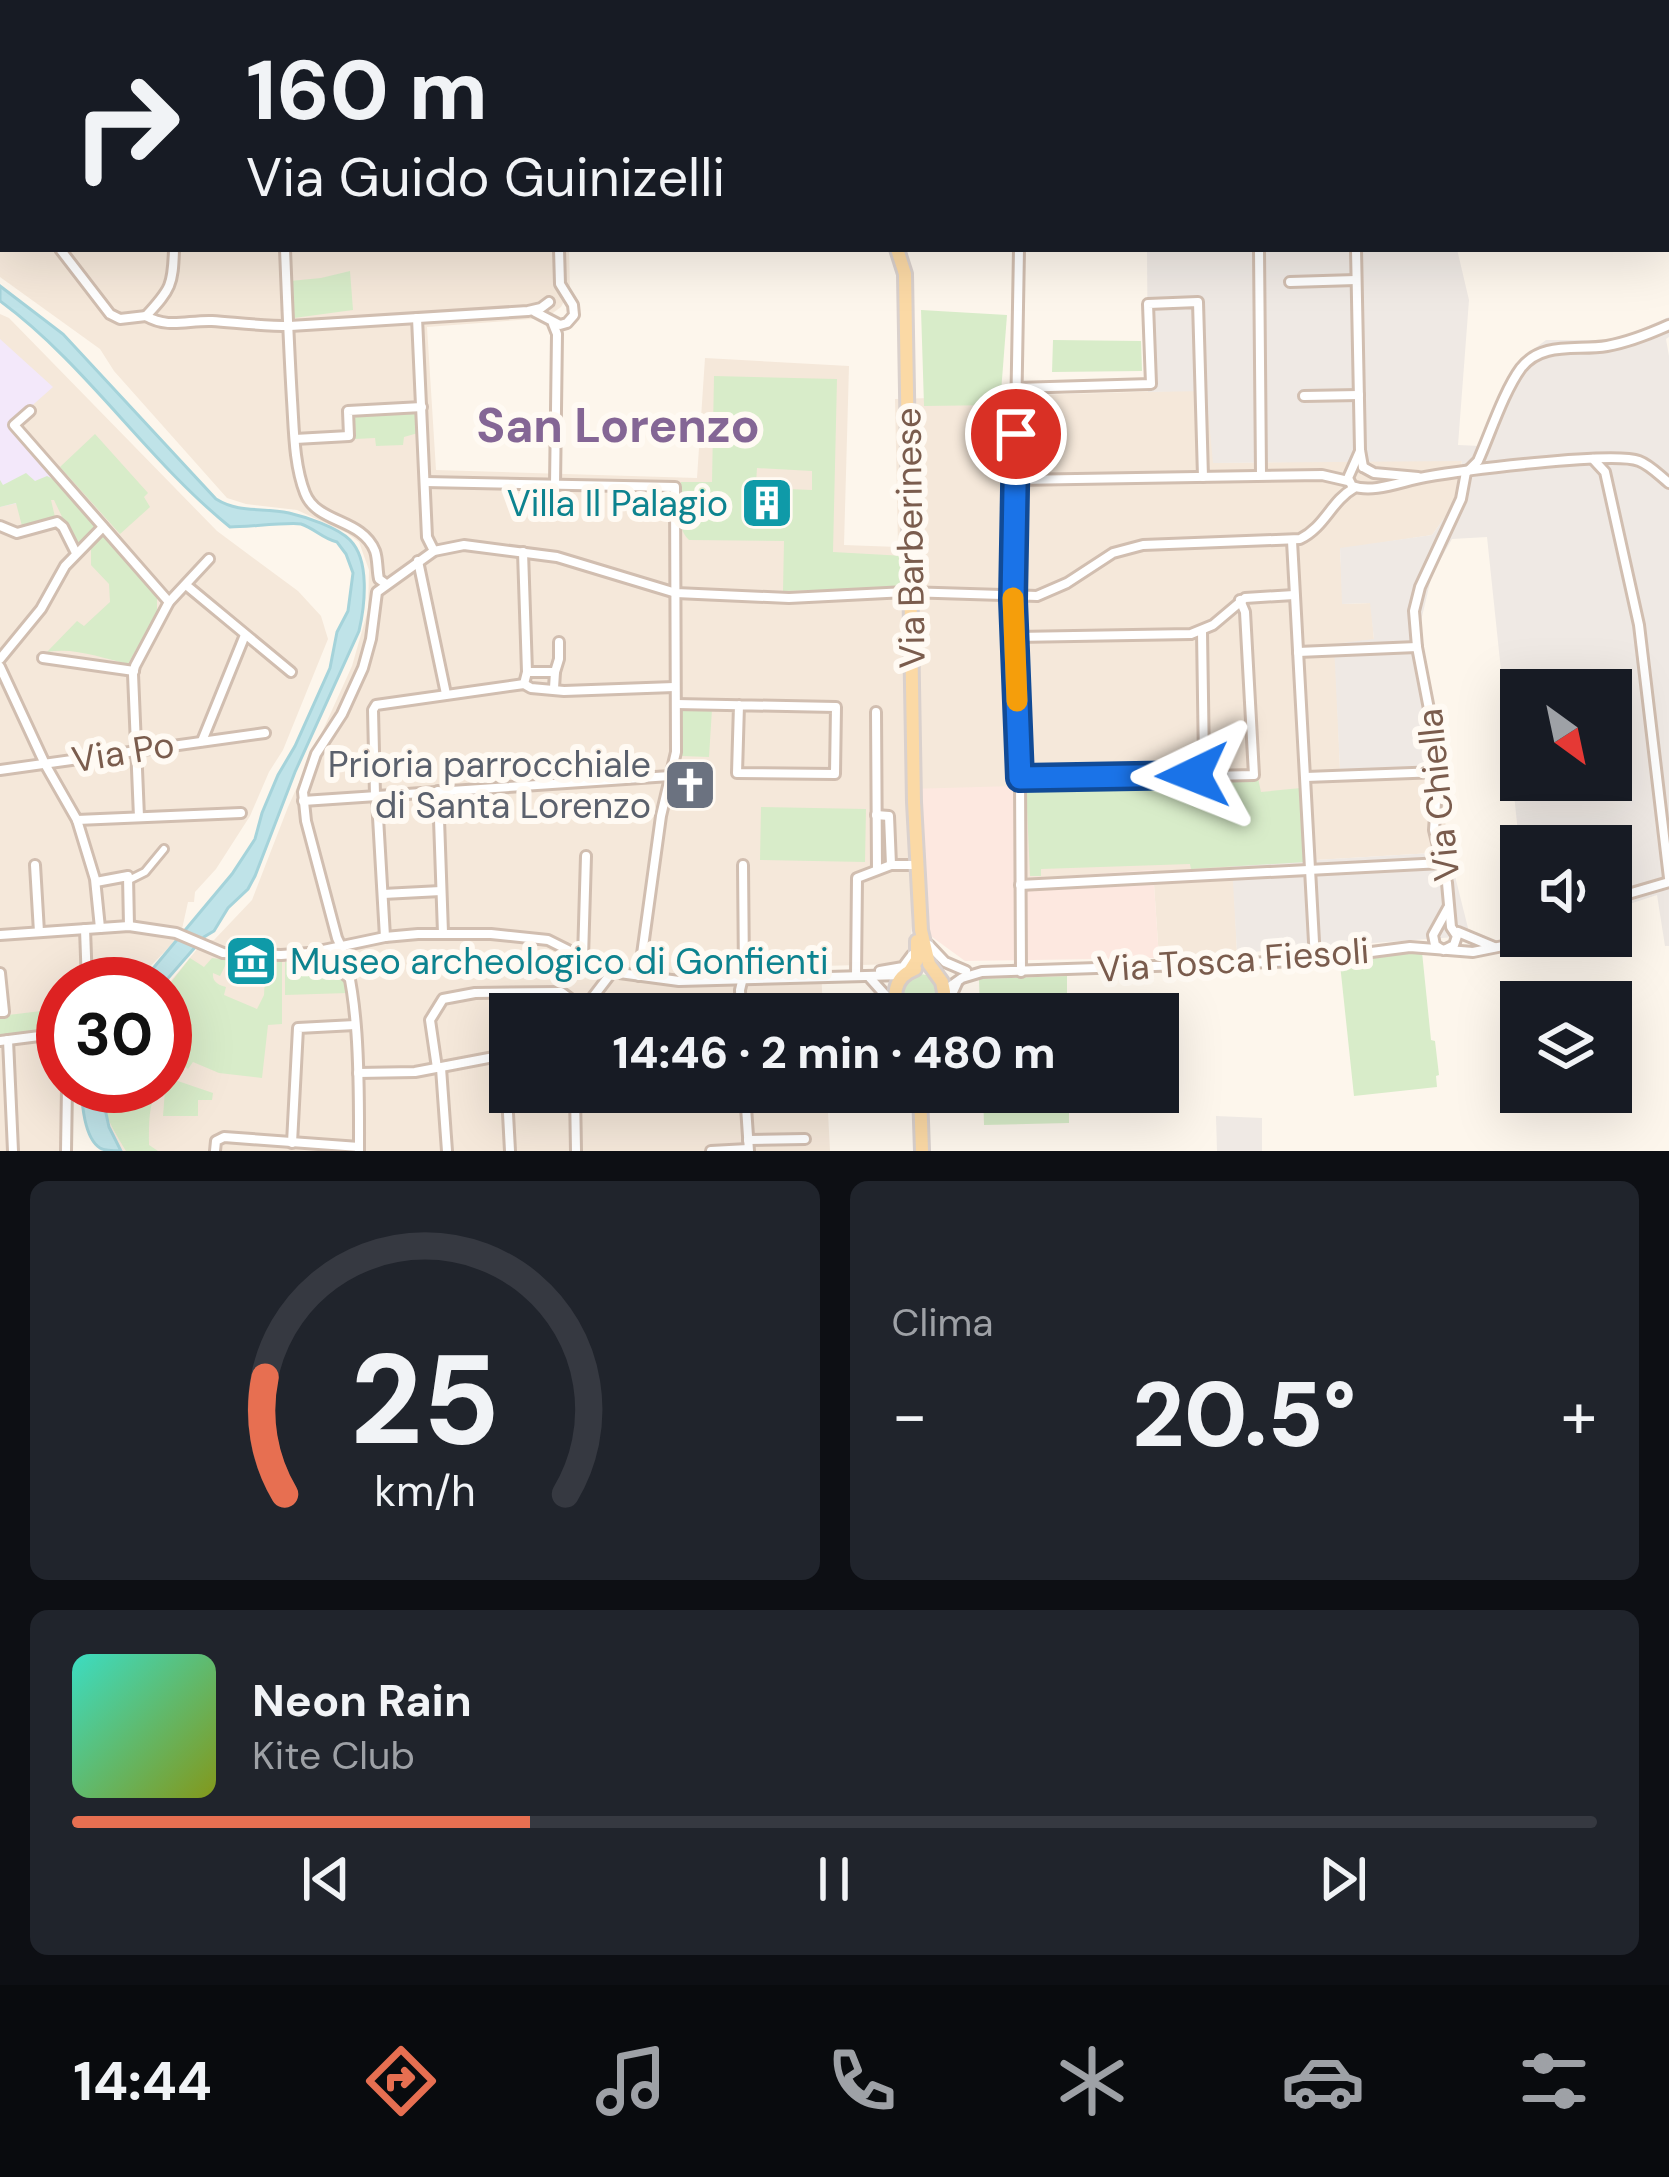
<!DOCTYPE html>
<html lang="it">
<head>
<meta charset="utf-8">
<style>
  body { margin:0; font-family:"DM Sans",sans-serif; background:#20242c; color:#f1f3f6; height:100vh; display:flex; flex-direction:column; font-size:45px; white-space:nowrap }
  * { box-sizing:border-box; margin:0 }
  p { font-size:39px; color:#9ea1a6 }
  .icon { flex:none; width:66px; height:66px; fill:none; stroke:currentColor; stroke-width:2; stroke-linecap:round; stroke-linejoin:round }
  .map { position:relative; height:1151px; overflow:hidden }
  .panel { display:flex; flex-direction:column; gap:30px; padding:30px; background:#0d0f14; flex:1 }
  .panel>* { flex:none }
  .top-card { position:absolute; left:0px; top:0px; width:1671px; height:252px; box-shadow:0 12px 48px #0002; background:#171b24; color:#f1f3f6; overflow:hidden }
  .needle { width:78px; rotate:147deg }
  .buttons { position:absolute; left:1500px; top:669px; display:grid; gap:24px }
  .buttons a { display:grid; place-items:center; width:132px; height:132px; border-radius:0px; background:#171b24; box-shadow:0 12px 48px #0002; font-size:60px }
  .speed { position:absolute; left:36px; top:957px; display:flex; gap:24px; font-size:60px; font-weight:700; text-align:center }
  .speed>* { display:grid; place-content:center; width:156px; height:156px; border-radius:50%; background:#171b24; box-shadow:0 12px 48px #0002; line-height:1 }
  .speed .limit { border:18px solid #d22; background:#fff; color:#111 }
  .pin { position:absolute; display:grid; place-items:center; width:102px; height:102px; color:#fff; margin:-51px; border:6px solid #fff; border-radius:50%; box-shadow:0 3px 12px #0007 }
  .me { position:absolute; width:132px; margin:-66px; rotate:268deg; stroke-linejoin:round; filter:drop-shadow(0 0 9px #0008) }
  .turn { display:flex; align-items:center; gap:42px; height:252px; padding:0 48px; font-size:54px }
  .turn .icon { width:156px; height:156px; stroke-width:2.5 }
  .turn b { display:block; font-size:84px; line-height:102px }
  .big { font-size:90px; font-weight:800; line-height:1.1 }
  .panel .widget { flex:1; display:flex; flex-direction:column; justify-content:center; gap:18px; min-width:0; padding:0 42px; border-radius:18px; background:#20242c }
  .panel .dial { align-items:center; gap:0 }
  .dial svg { height:312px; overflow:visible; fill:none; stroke:#363941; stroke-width:7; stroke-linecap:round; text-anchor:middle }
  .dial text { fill:#f1f3f6; stroke:none }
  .song { display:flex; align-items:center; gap:36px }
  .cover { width:144px; height:144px; border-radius:18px; background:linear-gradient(135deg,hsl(170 70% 55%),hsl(70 70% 35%)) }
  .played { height:12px; border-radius:6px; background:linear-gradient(90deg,#e76f51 30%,#363941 30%) }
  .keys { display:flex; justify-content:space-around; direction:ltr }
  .heat { display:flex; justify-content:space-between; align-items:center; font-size:66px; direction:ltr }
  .panel .tiles { flex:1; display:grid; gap:30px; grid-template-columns:1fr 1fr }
  .widget:last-child { grid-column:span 2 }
  .trip { position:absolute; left:489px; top:993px; width:690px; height:120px; border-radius:0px; background:#171b24; box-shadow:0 12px 48px #0002; font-weight:800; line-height:120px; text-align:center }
  .menu { display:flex; height:192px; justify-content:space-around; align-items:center; background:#090b0e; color:#9ea1a6 }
  .menu .icon { width:84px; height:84px }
  .menu .current { color:#e76f51 }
  .menu b { font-size:54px; color:#f1f3f6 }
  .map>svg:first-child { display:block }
  .residential { fill:#f5e8da }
  .commercial { fill:#fde8e0 }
  .industrial { fill:#efe9e4; fill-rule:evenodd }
  .education { fill:#f3e8fa }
  .green { fill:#d8ecc9; fill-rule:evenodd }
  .water { fill:#bfe3e8; stroke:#a5d3da; stroke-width:3 }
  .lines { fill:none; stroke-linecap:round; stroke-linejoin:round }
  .pedestrian-casing { stroke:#d1beb0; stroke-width:12 }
  .minor-casing { stroke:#d1beb0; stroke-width:14 }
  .primary-casing { stroke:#dad1cd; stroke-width:18 }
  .pedestrian { stroke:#fff; stroke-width:6 }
  .minor { stroke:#fff; stroke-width:8 }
  .primary { stroke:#fbd9a5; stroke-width:12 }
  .route-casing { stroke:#114b97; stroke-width:30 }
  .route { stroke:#1a73e8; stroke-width:21 }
  .slow { stroke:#f59e0b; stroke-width:21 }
  .labels { text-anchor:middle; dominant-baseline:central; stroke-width:12; stroke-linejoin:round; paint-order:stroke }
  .culture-label { font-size:36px; fill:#0d838f; stroke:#fffaf3; text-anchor:end }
  .street-label { font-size:36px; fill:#7a5c4d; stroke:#fffaf3 }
  .worship-label { font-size:36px; fill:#5b616d; stroke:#fffaf3; text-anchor:end }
  .district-label { font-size:48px; font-weight:bold; fill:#846695; stroke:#fffaf3 }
</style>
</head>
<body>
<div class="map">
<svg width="1669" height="1151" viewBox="0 0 1669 1151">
  <rect width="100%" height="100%" fill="#fdf6ec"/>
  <g class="residential">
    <polygon points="0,0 49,0 49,3 3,3 3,249 569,249 570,291 561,307 546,318 427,327 436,470 697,478 705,358 849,366 844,545 898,547 895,399 1206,390 1214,463 1462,460 1456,502 1432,535 1340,549 1343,604 1371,603 1374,640 1335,644 1340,770 1448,767 1444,812 1449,852 1233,865 1237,953 1159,958 1153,870 1020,880 907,790 912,926 910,950 900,964 821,966 823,1014 510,1014 510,1092 827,1092 830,1151 122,1151 97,1100 98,1086 165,1086 165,988 198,948 178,938 133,984 63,984 63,1086 71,1086 69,1151 0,1151 0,314 9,318 217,531 298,591 321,616 328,639 283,750 269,772 250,816 216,869 195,892 194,902 188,902 182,929 206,940 214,940 252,900 288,807 352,666 368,610 369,570 359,542 347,533 297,510 246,504 227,498 114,371 100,349 0,277"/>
    <polygon points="62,0 561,0 561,3 57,3"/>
  </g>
  <polygon class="commercial" points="1015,786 1020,879 1153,870 1159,958 965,961 928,934 912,926 907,789"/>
  <g class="industrial">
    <path d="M1147 249H1457L1469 300 1458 445 1480 446 1522 358 1546 340H1616L1669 317V337L1666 339 1669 356V946H1665L1657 895 1611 910V846H1521V861L1487 537 1452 539 1432 574 1421 621 1422 652 1448 767 1340 771 1334 644 1374 639 1370 603 1342 604 1340 548 1432 535 1456 502 1462 461 1213 463 1206 391 1148 392ZM1521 690H1611V780H1521Z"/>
    <polygon points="1449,852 1470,936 1237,953 1232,865"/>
    <polygon points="1216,1116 1262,1118 1262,1151 1217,1151"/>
  </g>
  <polygon class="education" points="0,339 53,387 9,426 52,475 49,496 0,507"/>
  <g class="green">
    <polygon points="350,271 353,310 294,318 290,281 321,278"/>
    <polygon points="921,310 1007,315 1000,405 924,406"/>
    <polygon points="1053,340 1141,341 1142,371 1052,372"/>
    <path d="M714 376 837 379 833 552 905 556V588L783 591 784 541 689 540C675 528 681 500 681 482H712ZM757 468 812 471V490L788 489 787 480H781L779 515 754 514Z"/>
    <polygon points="417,413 418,433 404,437 403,445 376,446 375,438 355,439 354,416"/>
    <polygon points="95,434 148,493 144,497 150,507 120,534 60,467"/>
    <polygon points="26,473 35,481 47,476 61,483 96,522 96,527 76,546 54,500 51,500 55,517 22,526 16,503 0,507 0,480 3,485"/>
    <path d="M103 536 157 595V613L128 664C102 658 74 647 47 652L77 621 84 626 110 602 109 584 91 565V545Z"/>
    <polygon points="680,708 712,709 709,757 681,756 680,768 676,769 680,757"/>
    <polygon points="1258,778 1261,792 1301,788 1306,862 1191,869 1190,864 1041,869 1041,876 1030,876 1026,785 1036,789 1191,787 1196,782"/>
    <polygon points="761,807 866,809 865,862 760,860"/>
    <polygon points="1422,952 1431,1040 1435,1041 1439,1075 1436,1076 1437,1087 1354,1096 1340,964 1346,963 1346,960"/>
    <path d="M190 958 204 967 212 958 228 960 220 976 213 973C212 982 219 985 226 987L224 995 257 1009 264 995 266 958H282V1024L268 1025 262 1078 219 1073 193 1062 188 1069 177 1061 171 1064 165 1077V990Z"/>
    <path d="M295 961C320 962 343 964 348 993L285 995V962Z"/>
    <circle cx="920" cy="994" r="20"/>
    <polygon points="1067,976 1067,1014 980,1014 979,979"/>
    <polygon points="58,1009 61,1028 0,1036 0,1016"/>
    <polygon points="166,1077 213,1093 212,1100 198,1100 198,1116 163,1116"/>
    <path d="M102 1086H159C148 1104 149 1124 149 1145L158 1151H126C115 1132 99 1109 102 1086Z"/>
    <polygon points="983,1092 1069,1092 1069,1123 984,1125"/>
  </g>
  <g class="water">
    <path d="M0 286 63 334 216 499C240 514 263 507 289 513 306 517 337 527 350 540 370 560 365 605 359 631L295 772 255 876 248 889 228 908 214 931 204 937 163 984H140L232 874 255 839 262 813 278 775 295 746 330 668 337 632 348 611 353 573 346 554 337 542C323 539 314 528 301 524 289 522 246 527 230 527 146 459 87 365 0 301Z"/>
    <path d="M81 1086H100L109 1127 121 1151C115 1151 105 1151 100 1148 84 1138 82 1103 81 1086Z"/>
  </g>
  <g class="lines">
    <g class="pedestrian-casing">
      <polyline id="pedestrian" points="129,880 145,872 164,849"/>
    </g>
    <g class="minor-casing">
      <g id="minor">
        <polyline points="203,0 204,3"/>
        <polyline points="556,0 617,0"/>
        <polyline points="82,1 89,0"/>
        <polyline points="447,3 480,0"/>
        <polyline points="0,13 3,14"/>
        <polyline points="0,239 3,239"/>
        <polyline points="60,249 110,314 120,319 146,316"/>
        <path d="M285 249C287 299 289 350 292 400 294 430 294 465 305 493 317 524 362 518 375 551 378 560 377 570 379 579L386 584"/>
        <polyline points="1019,249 1013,596 1020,778 1021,972"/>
        <polyline points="1259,249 1261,475"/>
        <polyline points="1356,249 1360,450 1363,467"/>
        <polyline points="1290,282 1356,280"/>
        <polyline points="535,312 560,325 567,323 574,315 573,305 560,284 559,249"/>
        <path d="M146 316C168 329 188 320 212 321 239 323 262 326 290 326L528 311 541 308 549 302"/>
        <path d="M146 316C171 289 173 285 174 249"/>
        <polyline points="417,318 427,537 434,551"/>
        <polyline points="553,324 557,334 555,485"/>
        <polyline points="1016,388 1151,384 1148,304 1198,302 1203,477"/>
        <polyline points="1304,396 1359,395"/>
        <polyline points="30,411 14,425 169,602"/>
        <polyline points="295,439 349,436 348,411 422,407"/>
        <path d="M1360 451 1348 478 1352 486C1374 494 1402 481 1425 477 1459 471 1613 451 1639 461 1650 465 1660 476 1669 483"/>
        <polyline points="1593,459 1605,472 1639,625 1669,878"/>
        <polyline points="1363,467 1374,473 1418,477"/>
        <path d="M1468 471 1478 461C1490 434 1504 391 1521 368 1542 341 1577 351 1607 346 1629 342 1649 334 1669 325"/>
        <polyline points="1015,480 1322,475 1348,481"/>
        <polyline points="425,482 675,487 676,752 661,816 639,976"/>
        <polyline points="0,526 17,533 57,522 63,527 76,553"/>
        <polyline points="1292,541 1315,960"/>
        <polyline points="523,552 527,672 524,684"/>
        <polyline points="418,561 446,694"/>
        <polyline points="186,585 291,672"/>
        <polyline points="1015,637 1191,634 1213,625 1245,598 1294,595"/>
        <polyline points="1298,652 1417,647"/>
        <polyline points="43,658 134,671"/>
        <polyline points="0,659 41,609 65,566 103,527"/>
        <polyline points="0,667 45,764 77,820 95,879 100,928"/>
        <polyline points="527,672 555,672 554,688"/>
        <polyline points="555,672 559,659 559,642"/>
        <polyline points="676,704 836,707 835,774 737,773 739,705"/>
        <polyline points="876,712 877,869"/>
        <polyline points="202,741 245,635"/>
        <polyline points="0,770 265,733"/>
        <polyline points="1199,772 1204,762 1202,632"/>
        <polyline points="1306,777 1439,772"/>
        <polyline points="1020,778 1190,775 1199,772 1208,776 1254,775 1245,612 1240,600"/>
        <polyline points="438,791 443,933"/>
        <polyline points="303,801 670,776"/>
        <polyline points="876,815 889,816 891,865"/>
        <polyline points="139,817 133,674 135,666 169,602 209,559"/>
        <polyline points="77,820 241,813"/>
        <polyline points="35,865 39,932"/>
        <polyline points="96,882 128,876 129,926"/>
        <polyline points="1020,885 1442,863"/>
        <polyline points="383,894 441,891"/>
        <polyline points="1611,899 1669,882"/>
        <polyline points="85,929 87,984"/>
        <polyline points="1458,932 1494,947"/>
        <polyline points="0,935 129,926 176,933 223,953 281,955 309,953 385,937 418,934 491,934 548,940 612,972 679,981 903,975"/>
        <polyline points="385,937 377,800 375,795 373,710 376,705 524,684 531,688 564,691 674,687"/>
        <polyline points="929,945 945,962 966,971"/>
        <polyline points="1441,949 1435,945 1433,935 1448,908"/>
        <polyline points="1444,950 1454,945 1457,936 1451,927 1447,883 1434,830 1439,761 1417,647 1414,611 1420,587 1461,499 1466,472"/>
        <polyline points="311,953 331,962 348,977"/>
        <polyline points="583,958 586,856"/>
        <polyline points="880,971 903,967 912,955"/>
        <polyline points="0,973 4,1012 0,1012"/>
        <polyline points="856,976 857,878 891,865 912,865"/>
        <polyline points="870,978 887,997 895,1014"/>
        <polyline points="945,990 962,978 982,972 1302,961 1410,947 1473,952 1518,943 1537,936"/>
        <polyline points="580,1014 612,972"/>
        <polyline points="741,1014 740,990 744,973 743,865"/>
        <polyline points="943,1014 957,983"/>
        <polyline points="8,1040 13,1151"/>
        <polyline points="0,1041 63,1033"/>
        <polyline points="505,1057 510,1151"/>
        <polyline points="437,1068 430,1020 443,999 475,993 561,992 584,1009"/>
        <polyline points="441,1068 447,1151"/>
        <polyline points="358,1073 415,1072 510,1054"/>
        <polyline points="575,1092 576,1151"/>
        <polyline points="745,1092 749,1151"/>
        <polyline points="748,1140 805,1139"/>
        <polyline points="292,1143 298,1028 355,1025"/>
        <polyline points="66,1151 67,1086"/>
        <polyline points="215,1151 216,1141 224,1137 359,1147"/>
        <path d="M359 1151C359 1098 361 983 337 938L306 821 303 792 316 754 342 714 363 668 371 639 377 592 434 551 464 545 557 557 676 593 789 598 906 592 1037 596 1067 583 1113 553 1143 545 1300 539C1325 527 1331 501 1354 488"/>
        <polyline points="711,1151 748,1149"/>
      </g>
    </g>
    <g class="primary-casing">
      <g id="primary">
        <polyline points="876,0 877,3"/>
        <polyline points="897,249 905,274 914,802 921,930 929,964 942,982 944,992 943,1003 934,1014"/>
        <polyline points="910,971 917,960 917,941"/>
        <path d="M905 1014C889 998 894 977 915 969"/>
        <polyline points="920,1092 922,1151"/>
      </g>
    </g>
    <use href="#pedestrian" class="pedestrian"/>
    <use href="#minor" class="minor"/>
    <use href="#primary" class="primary"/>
  </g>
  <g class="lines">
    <g class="route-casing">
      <polyline id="route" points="1016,434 1013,600 1020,778 1193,775"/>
    </g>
    <use href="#route" class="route"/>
    <polyline class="slow" points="1013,598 1017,701"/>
  </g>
  <defs>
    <g id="building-square" transform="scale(2.7)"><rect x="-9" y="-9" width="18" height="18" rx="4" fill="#0f9aa8" stroke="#fffaf3"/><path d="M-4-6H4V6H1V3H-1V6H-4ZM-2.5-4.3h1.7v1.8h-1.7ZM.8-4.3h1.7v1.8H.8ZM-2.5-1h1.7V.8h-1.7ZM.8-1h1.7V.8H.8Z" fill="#fff"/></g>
    <g id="church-square" transform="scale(2.7)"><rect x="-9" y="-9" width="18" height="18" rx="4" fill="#6b7280" stroke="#fffaf3"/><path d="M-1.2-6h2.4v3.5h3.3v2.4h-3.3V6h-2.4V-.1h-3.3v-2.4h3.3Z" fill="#fff"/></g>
    <g id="museum-square" transform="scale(2.7)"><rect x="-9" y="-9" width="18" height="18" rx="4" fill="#0f9aa8" stroke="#fffaf3"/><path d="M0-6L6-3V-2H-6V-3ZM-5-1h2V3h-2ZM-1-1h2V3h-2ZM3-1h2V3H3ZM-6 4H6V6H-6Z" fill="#fff"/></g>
  </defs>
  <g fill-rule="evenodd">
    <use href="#building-square" x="767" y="503"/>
    <use href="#church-square" x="690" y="785"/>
    <use href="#museum-square" x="251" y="961"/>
  </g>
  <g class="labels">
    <g class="culture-label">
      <text x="728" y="503">Villa Il Palagio</text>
      <text x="290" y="961" text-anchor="start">Museo archeologico di Gonfienti</text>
    </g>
    <g class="street-label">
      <text transform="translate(910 538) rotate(-91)">Via Barberinese</text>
      <text transform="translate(123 752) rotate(-9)">Via Po</text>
      <text transform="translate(1438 795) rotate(-96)">Via Chiella</text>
      <text transform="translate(1233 960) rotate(-4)">Via Tosca Fiesoli</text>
    </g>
    <g class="worship-label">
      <text x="651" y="764">Prioria parrocchiale<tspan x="651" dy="41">di Santa Lorenzo</tspan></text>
    </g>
    <g class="district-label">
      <text x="618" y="425">San Lorenzo</text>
    </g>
  </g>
</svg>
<div class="buttons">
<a><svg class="needle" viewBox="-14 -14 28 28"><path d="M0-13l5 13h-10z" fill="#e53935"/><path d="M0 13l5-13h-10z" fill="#9ea1a6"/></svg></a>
<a><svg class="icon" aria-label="sound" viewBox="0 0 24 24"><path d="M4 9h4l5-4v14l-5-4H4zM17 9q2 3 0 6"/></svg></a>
<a><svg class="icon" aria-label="layers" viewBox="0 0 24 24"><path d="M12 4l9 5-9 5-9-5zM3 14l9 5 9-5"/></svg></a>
</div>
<div class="speed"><div class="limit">30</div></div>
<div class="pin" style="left:1016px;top:434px;background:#d93025"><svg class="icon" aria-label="arrive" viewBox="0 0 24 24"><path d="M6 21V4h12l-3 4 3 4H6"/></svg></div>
<svg class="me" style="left:1193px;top:775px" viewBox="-20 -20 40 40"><path d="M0-17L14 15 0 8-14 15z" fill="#1a73e8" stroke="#fff" stroke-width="4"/></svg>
<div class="trip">14:46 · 2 min · 480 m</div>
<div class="top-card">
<div class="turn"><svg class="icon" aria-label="right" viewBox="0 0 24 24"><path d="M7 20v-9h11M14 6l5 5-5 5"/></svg><div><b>160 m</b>Via Guido Guinizelli</div></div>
</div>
</div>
<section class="panel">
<div class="tiles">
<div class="widget dial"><svg viewBox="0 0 100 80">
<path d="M14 69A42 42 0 1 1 86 69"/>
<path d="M14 69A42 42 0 0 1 9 39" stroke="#e76f51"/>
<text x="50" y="56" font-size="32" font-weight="700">25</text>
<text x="50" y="72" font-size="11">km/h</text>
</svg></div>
<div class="widget"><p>Clima</p>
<div class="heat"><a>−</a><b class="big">20.5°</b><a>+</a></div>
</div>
<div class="widget">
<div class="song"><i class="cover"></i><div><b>Neon Rain</b><p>Kite Club</p></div></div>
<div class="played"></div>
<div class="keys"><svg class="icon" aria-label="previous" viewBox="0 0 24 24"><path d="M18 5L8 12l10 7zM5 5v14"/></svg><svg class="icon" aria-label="pause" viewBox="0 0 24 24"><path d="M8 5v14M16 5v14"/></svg><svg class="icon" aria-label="next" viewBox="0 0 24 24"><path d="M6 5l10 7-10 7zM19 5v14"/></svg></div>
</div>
</div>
</section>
<nav class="menu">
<b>14:44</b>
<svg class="icon current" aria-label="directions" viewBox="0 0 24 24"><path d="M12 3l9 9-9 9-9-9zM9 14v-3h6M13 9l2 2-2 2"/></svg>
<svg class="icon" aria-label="music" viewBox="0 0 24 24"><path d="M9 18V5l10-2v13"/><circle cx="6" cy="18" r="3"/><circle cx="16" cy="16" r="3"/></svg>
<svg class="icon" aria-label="phone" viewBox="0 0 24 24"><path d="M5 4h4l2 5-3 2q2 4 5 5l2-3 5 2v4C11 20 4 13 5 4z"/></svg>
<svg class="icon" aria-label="climate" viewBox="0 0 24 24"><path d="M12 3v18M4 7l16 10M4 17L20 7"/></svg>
<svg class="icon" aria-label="car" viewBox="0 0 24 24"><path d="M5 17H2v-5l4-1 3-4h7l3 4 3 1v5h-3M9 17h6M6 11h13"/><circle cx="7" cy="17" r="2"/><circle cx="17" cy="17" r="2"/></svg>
<svg class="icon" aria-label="filters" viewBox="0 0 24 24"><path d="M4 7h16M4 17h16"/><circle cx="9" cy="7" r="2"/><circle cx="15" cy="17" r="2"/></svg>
</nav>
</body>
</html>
